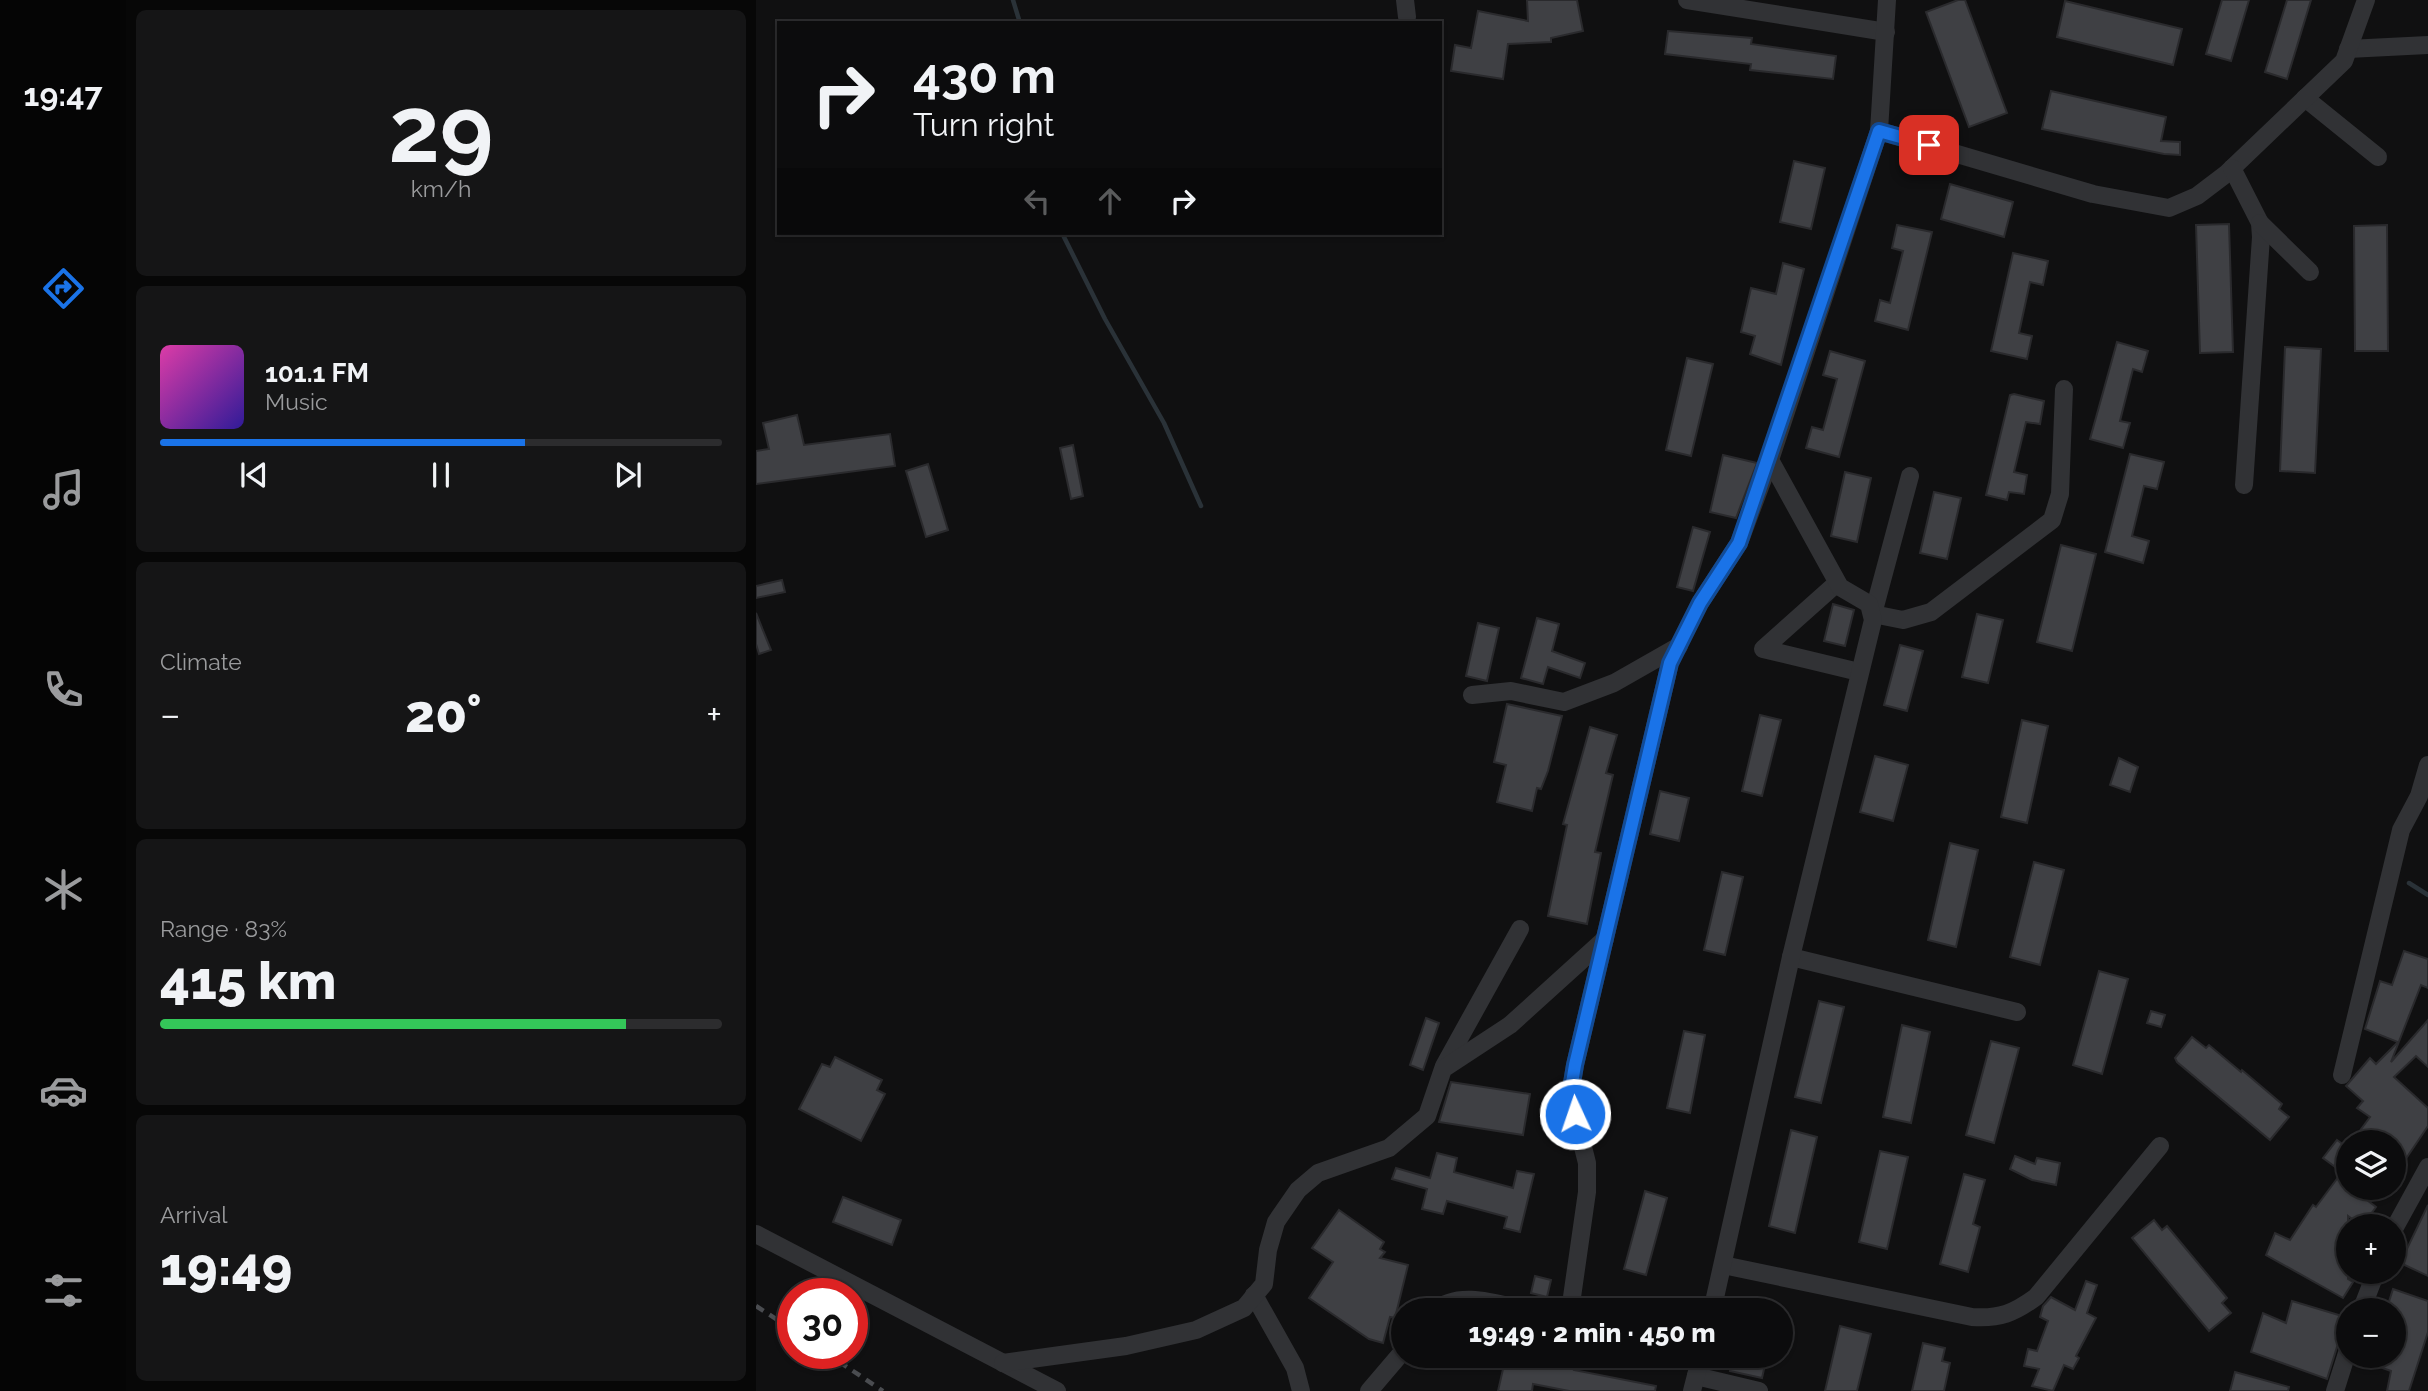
<!DOCTYPE html>
<html lang="en">
<head>
<meta charset="utf-8">
<style>
  body { margin:0; font-family:Raleway,sans-serif; background:#151516; color:#f1f3f6; height:100vh; display:flex; flex-direction:column; font-size:26px; white-space:nowrap }
  * { box-sizing:border-box; margin:0 }
  p { font-size:23px; color:#9a9b9d }
  .icon { flex:none; width:38px; height:38px; fill:none; stroke:currentColor; stroke-width:2; stroke-linecap:round; stroke-linejoin:round }
  .map { position:relative; flex:1; overflow:hidden }
  .side { display:flex; flex-direction:column; gap:10px; padding:10px; background:#070707; width:630px }
  .side>* { flex:none }
  .top-card { position:absolute; left:21px; top:21px; width:665px; height:214px; border-radius:0px; box-shadow:0 2px 5px #0004,0 0 0 2px #2c2c2e; background:#0c0c0d; color:#f1f3f6; overflow:hidden }
  .tools { position:absolute; left:1580px; top:1130px; display:grid; gap:14px }
  .tools a { display:grid; place-items:center; width:70px; height:70px; border-radius:50%; background:#0c0c0d; box-shadow:0 2px 5px #0004,0 0 0 2px #2c2c2e; font-size:35px }
  .speed { position:absolute; left:21px; top:1278px; display:flex; gap:14px; font-size:35px; font-weight:700; text-align:center }
  .speed>* { display:grid; place-content:center; width:91px; height:91px; border-radius:50%; background:#0c0c0d; box-shadow:0 2px 5px #0004,0 0 0 2px #2c2c2e; line-height:1 }
  .speed .limit { border:10px solid #d22; background:#fff; color:#111 }
  .pin { position:absolute; display:grid; place-items:center; width:60px; height:60px; color:#fff; margin:-30px; border-radius:14px; box-shadow:0 4px 10px #0006 }
  .me { position:absolute; width:77px; margin:-38px; rotate:357deg; stroke-linejoin:round; filter:drop-shadow(0 0 5px #0008) }
  .turn { display:flex; align-items:center; gap:24px; height:147px; padding:0 21px; font-size:32px }
  .turn .icon { width:91px; height:91px; stroke-width:2.5 }
  .turn b { display:block; font-size:49px; line-height:60px }
  .lanes { display:flex; align-items:center; height:66px; padding:0 21px; background:#0003; justify-content:center; gap:35px; direction:ltr }
  .lanes .off { opacity:.35 }
  .big { font-size:52px; font-weight:800; line-height:1.1 }
  .side .tile { flex:1; display:flex; flex-direction:column; justify-content:center; gap:10px; min-width:0; padding:0 24px; border-radius:10px; background:#151516 }
  .side .dial { align-items:center; gap:0 }
  .dial b { font-size:91px; line-height:1 }
  .song { display:flex; align-items:center; gap:21px }
  .cover { width:84px; height:84px; border-radius:10px; background:linear-gradient(135deg,hsl(320 70% 55%),hsl(250 70% 35%)) }
  .played { height:7px; border-radius:4px; background:linear-gradient(90deg,#1a73e8 65%,#2c2c2e 65%) }
  .keys { display:flex; justify-content:space-around; direction:ltr }
  .heat { display:flex; justify-content:space-between; align-items:center; font-size:38px; direction:ltr }
  .charge { height:10px; border-radius:5px; background:linear-gradient(90deg,#34c759 83%,#2c2c2e 0) }
  .trip { position:absolute; left:635px; top:1298px; width:402px; height:70px; border-radius:35px; background:#0c0c0d; box-shadow:0 2px 5px #0004,0 0 0 2px #2c2c2e; font-weight:800; line-height:70px; text-align:center }
  main { display:flex; flex:1; min-height:0 }
  .menu { display:flex; flex-direction:column; width:126px; justify-content:space-around; align-items:center; background:#050505; color:#9a9b9d }
  .menu .icon { width:49px; height:49px }
  .menu .current { color:#1a73e8 }
  .menu b { font-size:32px; color:#f1f3f6 }
  .map>svg:first-child { display:block }
  .lines { fill:none; stroke-linecap:round; stroke-linejoin:round }
  .stream { stroke:#2a3238; stroke-width:4.5 }
  .building { fill:#3f4044; stroke:#2a2a2d; stroke-width:2 }
  .street { stroke:#313235; stroke-width:18 }
  .rail { stroke:#4a4c50; stroke-width:4.5; stroke-dasharray:9 7; stroke-linecap:butt }
  .route-casing { stroke:#114b97; stroke-width:18 }
  .route { stroke:#1a73e8; stroke-width:12 }
</style>
</head>
<body>
<main>
<nav class="menu">
<b>19:47</b>
<svg class="icon current" aria-label="directions" viewBox="0 0 24 24"><path d="M12 3l9 9-9 9-9-9zM9 14v-3h6M13 9l2 2-2 2"/></svg>
<svg class="icon" aria-label="music" viewBox="0 0 24 24"><path d="M9 18V5l10-2v13"/><circle cx="6" cy="18" r="3"/><circle cx="16" cy="16" r="3"/></svg>
<svg class="icon" aria-label="phone" viewBox="0 0 24 24"><path d="M5 4h4l2 5-3 2q2 4 5 5l2-3 5 2v4C11 20 4 13 5 4z"/></svg>
<svg class="icon" aria-label="climate" viewBox="0 0 24 24"><path d="M12 3v18M4 7l16 10M4 17L20 7"/></svg>
<svg class="icon" aria-label="car" viewBox="0 0 24 24"><path d="M5 17H2v-5l4-1 3-4h7l3 4 3 1v5h-3M9 17h6M6 11h13"/><circle cx="7" cy="17" r="2"/><circle cx="17" cy="17" r="2"/></svg>
<svg class="icon" aria-label="filters" viewBox="0 0 24 24"><path d="M4 7h16M4 17h16"/><circle cx="9" cy="7" r="2"/><circle cx="15" cy="17" r="2"/></svg>
</nav>
<section class="side">
<div class="tile dial"><b>29</b><p>km/h</p></div>
<div class="tile">
<div class="song"><i class="cover"></i><div><b>101.1 FM</b><p>Music</p></div></div>
<div class="played"></div>
<div class="keys"><svg class="icon" aria-label="previous" viewBox="0 0 24 24"><path d="M18 5L8 12l10 7zM5 5v14"/></svg><svg class="icon" aria-label="pause" viewBox="0 0 24 24"><path d="M8 5v14M16 5v14"/></svg><svg class="icon" aria-label="next" viewBox="0 0 24 24"><path d="M6 5l10 7-10 7zM19 5v14"/></svg></div>
</div>
<div class="tile"><p>Climate</p>
<div class="heat"><a>−</a><b class="big">20°</b><a>+</a></div>
</div>
<div class="tile"><p>Range · 83%</p><b class="big">415 km</b><div class="charge"></div></div>
<div class="tile"><p>Arrival</p><b class="big">19:49</b></div>
</section>
<div class="map">
<svg width="1672" height="1391" viewBox="0 0 1672 1391">
  <rect width="100%" height="100%" fill="#101011"/>
  <g class="lines">
    <g class="stream">
      <polyline points="257,0 264,23"/>
      <polyline points="306,233 349,319 408,423 445,506"/>
      <polyline points="1653,883 1672,895"/>
    </g>
  </g>
  <g class="building">
    <polygon points="771,0 821,0 827,31 795,38 795,42 752,44 747,79 695,71 699,45 715,48 722,11 772,21"/>
    <polygon points="1202,0 1209,0 1251,113 1213,127 1170,12"/>
    <polygon points="1466,0 1493,0 1475,61 1450,54"/>
    <polygon points="1531,0 1555,0 1531,79 1509,72"/>
    <polygon points="1309,1 1426,29 1417,65 1301,37"/>
    <polygon points="912,31 996,38 995,44 1080,56 1077,79 994,70 995,64 909,54"/>
    <polygon points="1295,91 1410,117 1405,141 1424,142 1424,155 1408,154 1286,129"/>
    <polygon points="1038,161 1069,168 1055,229 1024,222"/>
    <polygon points="1194,184 1257,202 1248,237 1185,219"/>
    <polygon points="1473,224 1477,352 1444,353 1440,225"/>
    <polygon points="1141,225 1176,232 1152,330 1119,321 1124,300 1134,303 1147,251 1136,248"/>
    <polygon points="1631,225 1632,351 1599,351 1598,226"/>
    <polygon points="1257,253 1292,261 1287,285 1274,282 1263,333 1276,336 1271,359 1235,351"/>
    <polygon points="1027,263 1048,269 1025,365 994,354 999,336 985,332 995,288 1020,294"/>
    <polygon points="1361,342 1392,351 1386,372 1377,369 1364,421 1374,423 1367,448 1334,439"/>
    <polygon points="1529,347 1565,349 1559,473 1524,471"/>
    <polygon points="1074,351 1109,361 1083,457 1050,448 1056,427 1067,430 1081,379 1067,375"/>
    <polygon points="931,358 957,364 935,456 910,450"/>
    <polygon points="1258,394 1288,401 1284,424 1270,422 1258,472 1271,475 1268,494 1253,492 1251,500 1230,495 1254,395"/>
    <polygon points="41,415 48,445 134,434 139,466 0,484 0,451 13,449 7,423"/>
    <polygon points="317,445 327,496 315,499 304,448"/>
    <polygon points="1374,454 1408,462 1401,489 1388,486 1376,536 1393,541 1387,563 1349,552"/>
    <polygon points="967,455 1001,463 980,518 954,512"/>
    <polygon points="172,464 192,530 170,537 150,471"/>
    <polygon points="1089,472 1115,478 1101,542 1075,536"/>
    <polygon points="1178,492 1205,498 1191,559 1164,553"/>
    <polygon points="937,527 954,532 937,591 921,587"/>
    <polygon points="1305,545 1340,554 1316,651 1281,642"/>
    <polygon points="26,580 29,592 0,598 0,586"/>
    <polygon points="1077,604 1098,610 1089,646 1068,641"/>
    <polygon points="0,613 15,650 3,654 0,644"/>
    <polygon points="1221,614 1247,620 1232,683 1206,677"/>
    <polygon points="781,618 803,624 796,651 829,663 824,678 792,667 787,684 765,678"/>
    <polygon points="722,623 743,628 731,681 710,676"/>
    <polygon points="1144,645 1167,651 1151,711 1128,705"/>
    <polygon points="751,704 806,716 792,771 785,789 781,788 776,811 741,802 750,765 738,762"/>
    <polygon points="1004,715 1025,720 1006,796 986,791"/>
    <polygon points="1266,720 1292,726 1271,823 1245,817"/>
    <polygon points="834,727 861,735 850,773 857,775 839,852 845,853 831,924 792,916 811,825 807,824"/>
    <polygon points="1119,756 1152,765 1137,821 1104,812"/>
    <polygon points="1363,758 1382,767 1374,792 1354,785"/>
    <polygon points="904,791 933,798 923,841 894,834"/>
    <polygon points="1194,843 1222,850 1200,947 1172,940"/>
    <polygon points="1278,862 1308,870 1284,965 1254,957"/>
    <polygon points="966,872 987,877 969,955 948,950"/>
    <polygon points="1648,951 1672,959 1672,988 1665,985 1635,1062 1672,1020 1672,1067 1660,1056 1638,1077 1672,1108 1672,1126 1647,1163 1638,1156 1638,1143 1619,1143 1603,1132 1614,1117 1601,1108 1607,1101 1590,1086 1614,1058 1620,1064 1642,1042 1609,1029 1624,981 1636,985"/>
    <polygon points="1343,971 1372,979 1346,1074 1317,1065"/>
    <polygon points="1063,1001 1088,1007 1065,1103 1039,1097"/>
    <polygon points="1395,1011 1409,1015 1405,1027 1391,1023"/>
    <polygon points="670,1018 683,1023 667,1070 654,1065"/>
    <polygon points="1146,1025 1174,1032 1155,1123 1127,1117"/>
    <polygon points="928,1031 949,1035 934,1113 911,1108"/>
    <polygon points="1436,1037 1450,1048 1453,1045 1485,1072 1486,1070 1526,1104 1523,1109 1533,1117 1514,1140 1421,1062 1419,1058"/>
    <polygon points="1235,1041 1263,1048 1238,1143 1210,1135"/>
    <polygon points="79,1057 126,1080 121,1090 129,1094 105,1141 43,1109 66,1064 74,1067"/>
    <polygon points="695,1082 774,1094 767,1135 683,1122"/>
    <polygon points="1035,1130 1061,1137 1039,1233 1013,1226"/>
    <polygon points="1581,1140 1592,1148 1592,1188 1619,1188 1611,1200 1620,1207 1606,1226 1592,1216 1592,1279 1597,1282 1587,1298 1510,1255 1519,1233 1534,1240 1557,1205 1560,1207 1586,1172 1567,1158"/>
    <polygon points="1124,1151 1152,1157 1131,1249 1103,1242"/>
    <polygon points="681,1153 701,1158 698,1172 757,1188 761,1171 778,1174 764,1232 748,1228 751,1217 691,1201 687,1214 666,1209 671,1189 636,1179 640,1168 674,1178"/>
    <polygon points="1259,1156 1279,1164 1281,1158 1304,1163 1300,1185 1276,1180 1254,1169"/>
    <polygon points="1208,1174 1229,1180 1217,1224 1224,1227 1212,1272 1184,1264"/>
    <polygon points="889,1191 911,1198 890,1275 868,1269"/>
    <polygon points="87,1197 145,1220 136,1245 77,1222"/>
    <polygon points="1672,1205 1672,1276 1638,1260 1638,1245 1650,1251"/>
    <polygon points="583,1210 628,1242 624,1249 629,1252 624,1258 652,1265 639,1318 634,1317 627,1343 613,1339 553,1298 577,1262 556,1248"/>
    <polygon points="1398,1220 1406,1230 1411,1226 1471,1298 1466,1303 1475,1313 1453,1331 1376,1238"/>
    <polygon points="779,1276 795,1280 791,1297 775,1293"/>
    <polygon points="1330,1281 1341,1285 1331,1313 1340,1318 1320,1356 1323,1358 1317,1369 1308,1365 1297,1391 1276,1386 1283,1369 1268,1366 1272,1349 1281,1351 1292,1321 1284,1317 1287,1306 1295,1297 1319,1310"/>
    <polygon points="1637,1289 1672,1301 1672,1332 1653,1391 1631,1391 1635,1371 1601,1359 1638,1356 1638,1311 1630,1311"/>
    <polygon points="1536,1301 1586,1316 1580,1338 1586,1340 1581,1347 1571,1379 1495,1352 1507,1313 1530,1323"/>
    <polygon points="1084,1326 1115,1334 1101,1391 1069,1391"/>
    <polygon points="1167,1343 1189,1348 1186,1361 1194,1363 1188,1391 1156,1391"/>
    <polygon points="750,1356 821,1356 818,1370 900,1386 899,1391 813,1391 777,1384 776,1391 742,1391"/>
    <polygon points="977,1356 1011,1356 1006,1378 974,1371"/>
    <polygon points="1479,1372 1533,1387 1532,1391 1474,1391"/>
  </g>
  <g class="lines">
    <g class="street">
      <polyline points="649,0 651,17"/>
      <polyline points="931,0 1130,32"/>
      <polyline points="1592,49 1672,45"/>
      <polyline points="1549,98 1622,157"/>
      <polyline points="1123,131 1337,194 1413,208 1441,196 1470,174 1588,61 1610,0"/>
      <polyline points="1476,168 1504,223 1505,237 1488,485"/>
      <polyline points="1504,223 1554,272"/>
      <polyline points="1154,476 1117,614 1147,620 1175,612 1296,520 1304,494 1308,389"/>
      <polyline points="1081,583 1007,649 1103,672"/>
      <polyline points="716,695 755,691 808,702 858,683 923,646"/>
      <polyline points="1035,957 1261,1012"/>
      <polyline points="688,1066 764,929"/>
      <polyline points="1586,1075 1645,830 1663,796 1672,765"/>
      <polyline points="1638,1229 1672,1167"/>
      <polyline points="0,1234 301,1391"/>
      <path d="M967 1265 1216 1317C1244 1319 1258 1313 1280 1297L1404 1146"/>
      <polyline points="498,1295 539,1368 545,1391"/>
      <path d="M679 1311C703 1289 744 1305 773 1311"/>
      <polyline points="814,1311 831,1192 831,1163 814,1095 819,1065 914,663 944,603 983,543 1014,460"/>
      <polyline points="956,1311 1035,957 1117,620 1113,604 1084,587 1014,460 1123,131 1131,0"/>
      <polyline points="1605,1311 1620,1272"/>
      <polyline points="247,1363 370,1346 440,1330 488,1308 508,1284 512,1250 520,1222 542,1190 562,1173 633,1148 671,1116 687,1069 754,1025 849,939"/>
      <polyline points="940,1376 1003,1391"/>
      <polyline points="613,1391 648,1350"/>
      <polyline points="936,1391 945,1356"/>
      <polyline points="1579,1391 1592,1350"/>
    </g>
    <g class="rail">
      <polyline points="0,1306 37,1330"/>
      <polyline points="70,1353 127,1391"/>
    </g>
  </g>
  <g class="lines">
    <g class="route-casing">
      <polyline id="route" points="819,1114 814,1095 819,1065 914,663 944,603 983,543 1123,131 1173,145"/>
    </g>
    <use href="#route" class="route"/>
  </g>
</svg>
<div class="tools">
<a><svg class="icon" aria-label="layers" viewBox="0 0 24 24"><path d="M12 4l9 5-9 5-9-5zM3 14l9 5 9-5"/></svg></a>
<a>+</a>
<a>−</a>
</div>
<div class="speed"><div class="limit">30</div></div>
<div class="pin" style="left:1173px;top:145px;background:#d93025"><svg class="icon" aria-label="arrive" viewBox="0 0 24 24"><path d="M6 21V4h12l-3 4 3 4H6"/></svg></div>
<svg class="me" style="left:819px;top:1114px" viewBox="-20 -20 40 40"><circle r="17" fill="#1a73e8" stroke="#fff" stroke-width="3"/><path d="M0-11L8 9 0 5-8 9z" fill="#fff"/></svg>
<div class="trip">19:49 · 2 min · 450 m</div>
<div class="top-card">
<div class="turn"><svg class="icon" aria-label="right" viewBox="0 0 24 24"><path d="M7 20v-9h11M14 6l5 5-5 5"/></svg><div><b>430 m</b>Turn right</div></div>
<div class="lanes"><svg class="icon off" aria-label="left" viewBox="0 0 24 24"><path d="M17 20v-9H6M10 6l-5 5 5 5"/></svg><svg class="icon off" aria-label="ahead" viewBox="0 0 24 24"><path d="M12 20V5M6 11l6-6 6 6"/></svg><svg class="icon" aria-label="right" viewBox="0 0 24 24"><path d="M7 20v-9h11M14 6l5 5-5 5"/></svg></div>
</div>
</div>
</main>
</body>
</html>
